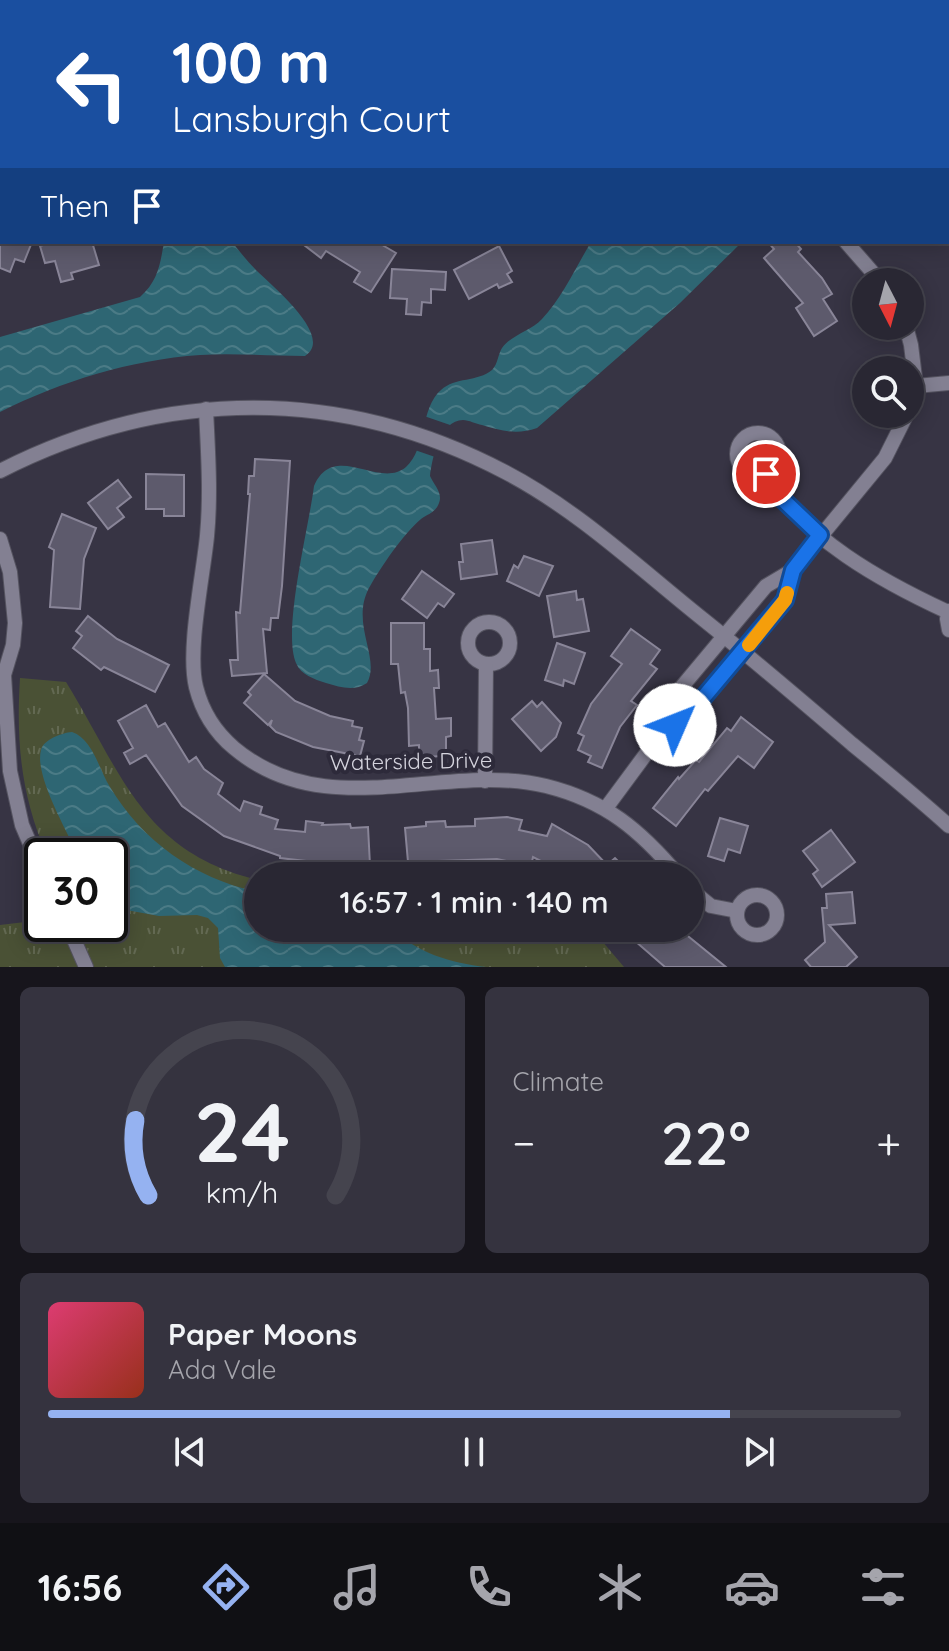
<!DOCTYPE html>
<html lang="en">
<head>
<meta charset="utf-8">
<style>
  body { margin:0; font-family:Quicksand,sans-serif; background:#35333f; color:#f1f3f6; height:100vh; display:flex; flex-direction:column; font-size:30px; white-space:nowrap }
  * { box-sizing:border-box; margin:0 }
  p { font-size:26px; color:#a5a5ac }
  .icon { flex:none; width:44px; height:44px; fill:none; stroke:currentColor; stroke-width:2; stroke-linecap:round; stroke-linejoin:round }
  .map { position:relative; height:967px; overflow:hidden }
  .drawer { display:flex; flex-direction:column; gap:20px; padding:20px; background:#17151c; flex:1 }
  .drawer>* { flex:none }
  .guide { position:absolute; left:0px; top:0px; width:950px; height:244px; box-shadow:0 4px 20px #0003,0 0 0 2px #45444e; background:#1a4fa0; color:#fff; overflow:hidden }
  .needle { width:52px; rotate:174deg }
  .fabs { position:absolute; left:852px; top:268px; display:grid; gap:16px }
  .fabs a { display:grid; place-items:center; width:72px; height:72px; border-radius:50%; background:#292733; box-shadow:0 4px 20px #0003,0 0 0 2px #45444e; font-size:40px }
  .speed { position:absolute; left:24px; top:838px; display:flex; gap:16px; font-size:40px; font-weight:700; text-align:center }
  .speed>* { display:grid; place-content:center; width:104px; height:104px; border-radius:50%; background:#292733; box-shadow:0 4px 20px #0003,0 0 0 2px #45444e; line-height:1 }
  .speed .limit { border:4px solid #111; border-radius:12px; background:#fff; color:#111 }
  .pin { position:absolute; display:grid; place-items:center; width:68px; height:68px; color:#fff; margin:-34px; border:4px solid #fff; border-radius:50%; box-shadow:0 2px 8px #0007 }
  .me { position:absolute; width:88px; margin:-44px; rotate:46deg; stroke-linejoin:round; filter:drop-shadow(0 0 6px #0008) }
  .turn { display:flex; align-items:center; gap:28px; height:168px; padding:0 40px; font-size:36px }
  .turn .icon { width:104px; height:104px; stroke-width:2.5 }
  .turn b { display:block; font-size:56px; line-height:68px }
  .then { display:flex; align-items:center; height:76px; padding:0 40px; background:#0003; gap:16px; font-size:30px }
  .big { font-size:60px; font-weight:600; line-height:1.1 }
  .drawer .card { flex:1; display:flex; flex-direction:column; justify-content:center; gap:12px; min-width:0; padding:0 28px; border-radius:12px; background:#35333f }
  .drawer .dial { align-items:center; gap:0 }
  .dial svg { height:208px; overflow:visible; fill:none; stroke:#45444e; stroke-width:7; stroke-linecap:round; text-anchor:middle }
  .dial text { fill:#f1f3f6; stroke:none }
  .song { display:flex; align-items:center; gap:24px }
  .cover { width:96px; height:96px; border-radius:12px; background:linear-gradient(135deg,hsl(340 70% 55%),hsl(10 70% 35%)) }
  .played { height:8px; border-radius:4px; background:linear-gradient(90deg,#95b2f1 80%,#45444e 80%) }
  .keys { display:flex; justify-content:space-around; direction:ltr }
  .heat { display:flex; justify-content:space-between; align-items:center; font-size:44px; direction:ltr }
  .drawer .tiles { flex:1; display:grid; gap:20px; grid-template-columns:1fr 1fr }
  .card:last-child { grid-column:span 2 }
  .trip { position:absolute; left:244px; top:862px; width:460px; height:80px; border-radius:40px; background:#292733; box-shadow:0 4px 20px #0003,0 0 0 2px #45444e; font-weight:600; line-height:80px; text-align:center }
  .menu { display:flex; height:128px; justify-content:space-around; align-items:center; background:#101014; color:#a5a5ac }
  .menu .icon { width:56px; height:56px }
  .menu .on { color:#95b2f1 }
  .menu b { font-size:36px; color:#f1f3f6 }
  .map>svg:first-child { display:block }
  .grass { fill:url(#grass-tufts) }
  .park { fill:#4a5135 }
  .water { fill:url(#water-waves) }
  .pier { fill:#373444 }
  .building { fill:#5d5a6c; stroke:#898598; stroke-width:2 }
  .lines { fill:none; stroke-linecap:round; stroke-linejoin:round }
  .minor-casing { stroke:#555360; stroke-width:16 }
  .minor { stroke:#838092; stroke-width:14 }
  .route-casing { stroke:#114b97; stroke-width:20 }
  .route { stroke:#1a73e8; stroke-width:14 }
  .slow { stroke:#f59e0b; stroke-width:14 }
  .labels { text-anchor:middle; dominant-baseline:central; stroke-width:8; stroke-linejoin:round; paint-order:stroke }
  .street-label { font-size:22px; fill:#d4d3dd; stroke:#2d2a3a }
</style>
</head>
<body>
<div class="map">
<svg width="949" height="967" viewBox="0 0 949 967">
  <defs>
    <pattern id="grass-tufts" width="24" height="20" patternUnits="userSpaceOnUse" patternTransform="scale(2)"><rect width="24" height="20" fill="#4a5135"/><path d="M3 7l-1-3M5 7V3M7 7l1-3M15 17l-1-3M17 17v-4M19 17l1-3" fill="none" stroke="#636952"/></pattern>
    <pattern id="water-waves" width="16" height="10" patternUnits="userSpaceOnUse" patternTransform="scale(2)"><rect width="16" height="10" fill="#2e6673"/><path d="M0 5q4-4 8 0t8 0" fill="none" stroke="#4b7b86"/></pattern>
  </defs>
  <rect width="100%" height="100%" fill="#373444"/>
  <path class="grass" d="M20 678 66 682C122 773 142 852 258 880V928H591L624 967H0V925L42 920V924H110V856H47C21 795 16 743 20 678Z"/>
  <polygon class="park" points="645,0 874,0 647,2"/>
  <g class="water">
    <path d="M164 242H232C240 252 248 262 257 271 272 286 335 337 305 356 270 356 235 353 200 355 130 360 62 381 0 412V337L140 297C158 281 160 265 164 242Z"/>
    <path d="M591 242H742L680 303 537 428C517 435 502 431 482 425 476 424 469 420 463 420 440 420 432 459 430 476 434 485 443 493 439 503 436 512 428 514 421 519 403 534 381 567 369 588 350 624 381 658 367 683 354 692 340 687 326 683 314 679 301 675 296 663 282 630 309 527 314 486 334 440 379 490 406 467 427 448 420 408 441 390 455 377 478 382 492 370 498 364 498 354 502 348 511 335 531 331 542 319 562 298 576 267 591 242Z"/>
    <path d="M72 732C93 739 99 770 110 787 143 842 196 879 258 892V928H391C417 953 451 963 486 967H225L220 958 218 928 208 918 197 915 159 916 110 907V856H78C68 832 34 776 41 750 44 739 62 733 72 732Z"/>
  </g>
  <polygon class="pier" points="424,416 453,426 447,434 438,458 412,449"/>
  <g class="building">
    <polygon points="0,242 32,242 24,262 15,259 10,272 0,268"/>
    <polygon points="53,242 92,242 99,265 71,273 73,279 61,282 55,261 45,263 40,246"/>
    <polygon points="300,242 377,242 396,253 371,292 354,282 360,272 326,251 321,258"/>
    <polygon points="768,242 795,242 801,249 798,252 822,278 832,294 823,299 837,321 814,336 796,308 803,303 764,258 774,249"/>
    <polygon points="499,246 512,271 507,274 512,282 499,288 497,284 469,299 454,270"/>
    <polygon points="392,269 446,272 445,290 431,289 431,303 422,302 421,315 406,314 407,299 390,298"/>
    <polygon points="255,459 290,461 282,586 278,618 271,618 270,630 263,629 267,673 232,676 230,660 238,660 236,612 240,613 250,494 248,494 249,476 254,476"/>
    <polygon points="146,474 184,475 184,516 164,516 164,509 146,509"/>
    <polygon points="118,480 131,497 117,508 124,517 108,529 88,503"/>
    <polygon points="62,514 96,528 84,559 80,609 50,607 54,550 49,547"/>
    <polygon points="492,540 497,574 461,579 459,562 463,562 461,544"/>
    <polygon points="524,556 553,566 539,596 507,581 514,565 518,568"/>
    <polygon points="422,571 454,594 444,607 438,603 427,618 402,599"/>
    <polygon points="576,591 577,600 583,599 589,631 554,637 547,596"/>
    <polygon points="88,616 117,639 169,665 155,692 104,667 101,670 73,648 82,636 76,631"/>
    <polygon points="391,623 424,623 424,649 430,649 430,671 438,670 439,688 434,688 436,719 451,718 451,736 446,737 446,756 419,757 419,745 409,746 408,708 405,692 401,693 398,664 391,664"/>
    <polygon points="631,629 660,650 650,664 657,669 631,701 637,705 620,727 602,768 588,762 591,756 578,750 584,736 578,733 591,704 622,664 611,656"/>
    <polygon points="557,643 585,653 574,684 564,680 563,686 545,680"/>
    <polygon points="264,674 295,701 330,716 353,721 352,726 362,728 359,740 364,741 360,756 313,747 276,732 270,726 272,720 268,725 244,703 251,695 248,692"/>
    <polygon points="532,701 537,707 542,702 561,723 556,737 541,751 512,719"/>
    <polygon points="146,705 158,727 165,723 189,762 196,757 204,769 223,783 218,794 240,811 244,801 262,807 260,814 278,820 275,829 305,832 306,821 323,823 322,825 350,824 351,828 368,827 370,865 333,866 332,864 280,858 280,856 224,836 182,806 146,755 130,764 124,753 133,748 118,721"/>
    <polygon points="741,717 773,742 754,768 738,756 708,791 705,789 676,826 653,808 678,777 679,779 696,760 699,762 727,728 731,731"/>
    <polygon points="507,817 522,820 519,830 547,836 552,824 588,845 607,865 615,858 627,870 621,876 570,876 533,857 531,866 497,859 408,862 405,828 426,826 426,822 445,821 446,827 475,826 475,819"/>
    <polygon points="720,818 748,826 740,853 728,849 724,861 708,856"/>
    <polygon points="831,830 855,862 822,887 813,874 818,870 803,851"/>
    <polygon points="852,892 855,923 829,925 857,957 846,967 811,967 805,960 825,942 822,908 827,908 826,894"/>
    <polygon points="620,928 678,928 726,967 665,967"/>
  </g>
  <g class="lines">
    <g class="minor-casing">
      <g id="minor">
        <polyline points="219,0 220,2"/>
        <polyline points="627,0 629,2"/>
        <polyline points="150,2 154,0"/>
        <polyline points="0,60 2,60"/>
        <polyline points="948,96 949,95"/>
        <polyline points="846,242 881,282"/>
        <polyline points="906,326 911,345 916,386 910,405"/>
        <polyline points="916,386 949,383"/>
        <path d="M206 409C208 452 211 494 207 536 203 577 187 650 196 687 202 711 215 732 234 748 327 826 442 761 546 786 606 801 640 830 679 876"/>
        <circle cx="758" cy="454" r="21"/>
        <path d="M0 471C165 387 341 386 505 472 578 510 640 569 704 620 754 660 803 702 852 744 885 771 918 798 949 826"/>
        <path d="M766 474C802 538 883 582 948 612"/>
        <polyline points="0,539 10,572 15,623 13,645 4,675 10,771 22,825 42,872"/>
        <polyline points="949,611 947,619 949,630"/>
        <circle cx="489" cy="643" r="21"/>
        <polyline points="658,738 675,695 766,586 793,570"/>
        <polyline points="485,781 486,664"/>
        <polyline points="606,808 657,739 692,711 785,600 793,570 885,458 907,414"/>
        <polyline points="690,889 711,906 737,911"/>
        <circle cx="757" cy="915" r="20"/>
        <polyline points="67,924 86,967"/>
      </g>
    </g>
    <use href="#minor" class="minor"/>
  </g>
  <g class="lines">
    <g class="route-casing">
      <polyline id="route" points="675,725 692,711 785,600 793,570 820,535 778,495 766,474"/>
    </g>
    <use href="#route" class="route"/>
    <polyline class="slow" points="749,645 785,600 787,593"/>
  </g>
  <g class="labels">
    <g class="street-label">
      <text transform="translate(411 761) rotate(-1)">Waterside Drive</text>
    </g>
  </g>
</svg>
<div class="fabs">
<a><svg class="needle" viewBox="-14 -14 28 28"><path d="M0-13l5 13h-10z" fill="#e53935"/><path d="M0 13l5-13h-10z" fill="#a5a5ac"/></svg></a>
<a><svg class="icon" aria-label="search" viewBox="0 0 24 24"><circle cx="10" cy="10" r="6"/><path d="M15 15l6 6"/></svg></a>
</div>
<div class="speed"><div class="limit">30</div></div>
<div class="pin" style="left:766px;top:474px;background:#d93025"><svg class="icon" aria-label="arrive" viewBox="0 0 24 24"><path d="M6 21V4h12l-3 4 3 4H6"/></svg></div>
<svg class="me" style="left:675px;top:725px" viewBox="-20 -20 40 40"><circle r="19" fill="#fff"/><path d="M0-13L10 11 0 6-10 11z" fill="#1a73e8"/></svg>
<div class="trip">16:57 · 1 min · 140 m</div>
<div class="guide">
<div class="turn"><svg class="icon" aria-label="left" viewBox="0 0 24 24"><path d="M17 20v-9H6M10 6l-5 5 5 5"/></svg><div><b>100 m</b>Lansburgh Court</div></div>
<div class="then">Then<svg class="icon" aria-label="arrive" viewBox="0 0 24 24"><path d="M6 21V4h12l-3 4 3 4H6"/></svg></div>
</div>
</div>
<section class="drawer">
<div class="tiles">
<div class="card dial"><svg viewBox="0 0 100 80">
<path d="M14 69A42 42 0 1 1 86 69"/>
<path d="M14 69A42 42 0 0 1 9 40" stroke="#95b2f1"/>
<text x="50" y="56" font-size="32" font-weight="700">24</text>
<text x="50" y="72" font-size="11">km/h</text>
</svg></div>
<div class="card"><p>Climate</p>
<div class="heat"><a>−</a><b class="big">22°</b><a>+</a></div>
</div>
<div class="card">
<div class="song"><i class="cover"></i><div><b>Paper Moons</b><p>Ada Vale</p></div></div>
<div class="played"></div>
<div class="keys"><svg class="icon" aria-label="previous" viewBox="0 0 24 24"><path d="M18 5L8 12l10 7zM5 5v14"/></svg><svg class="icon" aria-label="pause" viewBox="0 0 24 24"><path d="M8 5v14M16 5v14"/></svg><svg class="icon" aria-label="next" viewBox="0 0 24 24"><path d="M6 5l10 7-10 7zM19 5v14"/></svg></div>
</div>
</div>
</section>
<nav class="menu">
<b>16:56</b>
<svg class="icon on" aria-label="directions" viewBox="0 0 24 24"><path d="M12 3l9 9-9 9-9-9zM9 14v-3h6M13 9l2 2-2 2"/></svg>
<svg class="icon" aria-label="music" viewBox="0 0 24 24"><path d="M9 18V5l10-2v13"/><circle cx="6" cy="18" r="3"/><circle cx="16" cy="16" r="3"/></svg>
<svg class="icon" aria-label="phone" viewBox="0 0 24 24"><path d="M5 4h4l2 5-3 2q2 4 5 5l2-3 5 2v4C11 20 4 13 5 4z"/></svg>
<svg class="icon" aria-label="climate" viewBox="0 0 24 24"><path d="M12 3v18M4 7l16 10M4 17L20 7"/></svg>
<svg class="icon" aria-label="car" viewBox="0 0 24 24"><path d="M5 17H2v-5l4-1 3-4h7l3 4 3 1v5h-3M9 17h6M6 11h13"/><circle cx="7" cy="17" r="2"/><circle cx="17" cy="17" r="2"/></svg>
<svg class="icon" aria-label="filters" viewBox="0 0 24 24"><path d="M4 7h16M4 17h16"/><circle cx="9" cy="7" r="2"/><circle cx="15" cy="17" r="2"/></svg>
</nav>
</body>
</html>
